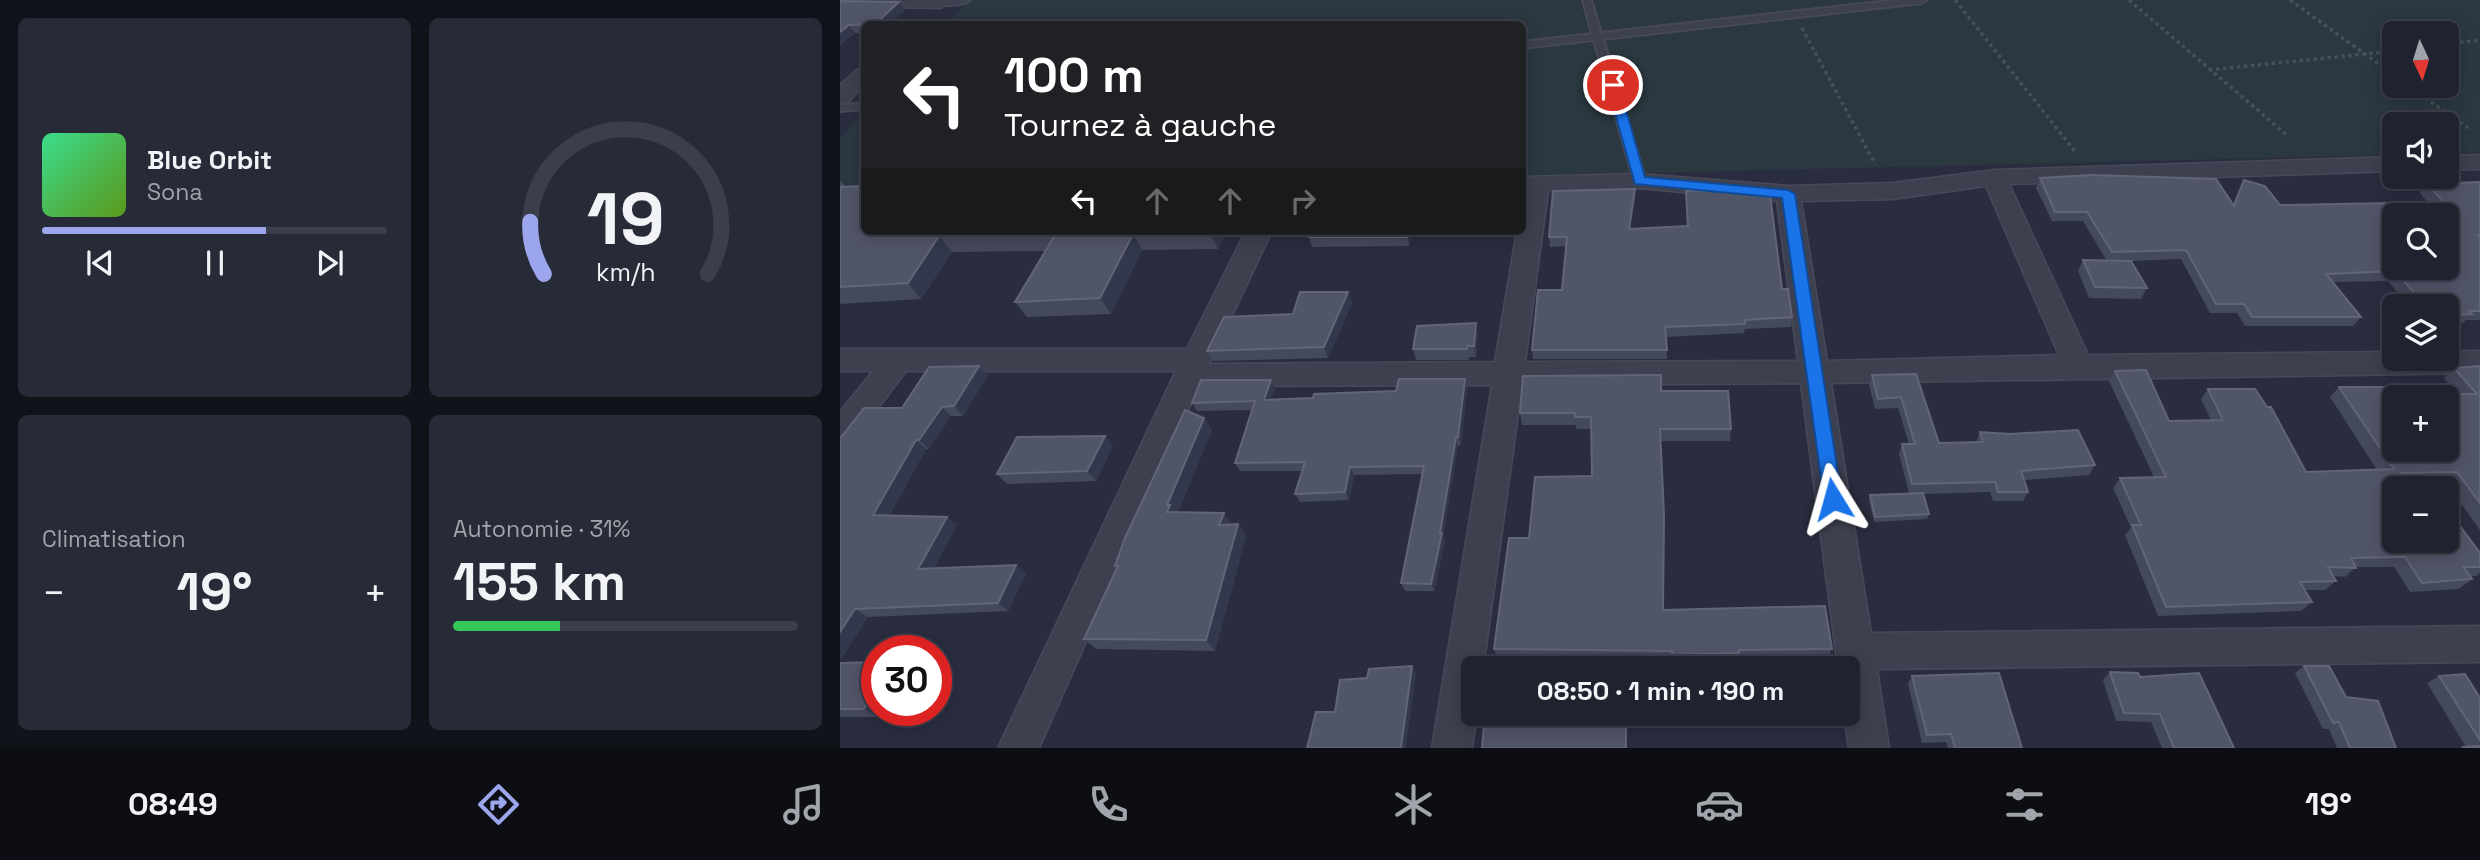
<!DOCTYPE html>
<html lang="fr">
<head>
<meta charset="utf-8">
<style>
  body { margin:0; font-family:"Space Grotesk",sans-serif; background:#272a37; color:#f1f3f6; height:100vh; display:flex; flex-direction:column; font-size:26px; white-space:nowrap }
  * { box-sizing:border-box; margin:0 }
  p { font-size:23px; color:#a1a4aa }
  .icon { flex:none; width:38px; height:38px; fill:none; stroke:currentColor; stroke-width:2; stroke-linecap:round; stroke-linejoin:round }
  .map { position:relative; flex:1; overflow:hidden }
  .panel { display:flex; flex-direction:column; gap:18px; padding:18px; background:#11131a; width:840px }
  .panel>* { flex:none }
  .hud { position:absolute; left:21px; top:21px; width:665px; height:214px; border-radius:10px; box-shadow:0 4px 18px #0003,0 0 0 2px #3c3f4b; background:#202124; color:#fff; overflow:hidden }
  .needle { width:46px; rotate:176deg }
  .fabs { position:absolute; left:1542px; top:21px; display:grid; gap:14px }
  .fabs a { display:grid; place-items:center; width:77px; height:77px; border-radius:10px; background:#1f222f; box-shadow:0 4px 18px #0003,0 0 0 2px #3c3f4b; font-size:35px }
  .speed { position:absolute; left:21px; top:635px; display:flex; gap:14px; font-size:35px; font-weight:700; text-align:center }
  .speed>* { display:grid; place-content:center; width:91px; height:91px; border-radius:50%; background:#1f222f; box-shadow:0 4px 18px #0003,0 0 0 2px #3c3f4b; line-height:1 }
  .speed .limit { border:10px solid #d22; background:#fff; color:#111 }
  .pin { position:absolute; display:grid; place-items:center; width:60px; height:60px; color:#fff; margin:-30px; border:4px solid #fff; border-radius:50%; box-shadow:0 2px 7px #0007 }
  .me { position:absolute; width:77px; margin:-38px; rotate:352deg; stroke-linejoin:round; filter:drop-shadow(0 0 5px #0008) }
  .turn { display:flex; align-items:center; gap:24px; height:147px; padding:0 28px; font-size:32px }
  .turn .icon { width:91px; height:91px; stroke-width:2.5 }
  .turn b { display:block; font-size:49px; line-height:60px }
  .lanes { display:flex; align-items:center; height:66px; padding:0 28px; background:#0003; justify-content:center; gap:35px; direction:ltr }
  .lanes .off { opacity:.35 }
  .big { font-size:52px; font-weight:800; line-height:1.1 }
  .panel .tile { flex:1; display:flex; flex-direction:column; justify-content:center; gap:10px; min-width:0; padding:0 24px; border-radius:10px; background:#272a37 }
  .panel .dial { align-items:center; gap:0 }
  .dial svg { height:182px; overflow:visible; fill:none; stroke:#3c3f4b; stroke-width:7; stroke-linecap:round; text-anchor:middle }
  .dial text { fill:#f1f3f6; stroke:none }
  .song { display:flex; align-items:center; gap:21px }
  .cover { width:84px; height:84px; border-radius:10px; background:linear-gradient(135deg,hsl(150 70% 55%),hsl(90 70% 35%)) }
  .played { height:7px; border-radius:4px; background:linear-gradient(90deg,#9ba6ed 65%,#3c3f4b 65%) }
  .keys { display:flex; justify-content:space-around; direction:ltr }
  .heat { display:flex; justify-content:space-between; align-items:center; font-size:38px; direction:ltr }
  .charge { height:10px; border-radius:5px; background:linear-gradient(90deg,#34c759 31%,#3c3f4b 0) }
  .panel .tiles { flex:1; display:grid; gap:18px; grid-template-columns:repeat(2,1fr) }
  .trip { position:absolute; left:621px; top:656px; width:399px; height:70px; border-radius:10px; background:#1f222f; box-shadow:0 4px 18px #0003,0 0 0 2px #3c3f4b; font-weight:800; line-height:70px; text-align:center }
  .dock { display:flex; height:112px; justify-content:space-around; align-items:center; background:#0c0e13; color:#a1a4aa }
  .dock .icon { width:49px; height:49px }
  .dock .current { color:#9ba6ed }
  .dock b { font-size:32px; color:#f1f3f6 }
  main { display:flex; flex:1; min-height:0 }
  .map>svg:first-child { display:block }
  .green { fill:#2b3840; fill-rule:evenodd }
  .lines { fill:none; stroke-linecap:round; stroke-linejoin:round }
  .service-casing { stroke:#474958; stroke-width:4 }
  .minor-casing { stroke:#474958; stroke-width:3 }
  .path { stroke:#445158; stroke-width:3.5; stroke-dasharray:3.5 3.5; stroke-linecap:butt }
  .service { fill:#3d404f; fill-rule:evenodd }
  .minor { fill:#3d404f; fill-rule:evenodd }
  .wall { fill:#45495c }
  .shaded-wall { fill:#34384c }
  .building { fill:#515568; stroke:#626577; stroke-width:2; fill-rule:evenodd }
  .route { fill:#1a73e8; stroke:#114b97; stroke-width:2 }
</style>
</head>
<body>
<main>
<section class="panel">
<div class="tiles">
<div class="tile">
<div class="song"><i class="cover"></i><div><b>Blue Orbit</b><p>Sona</p></div></div>
<div class="played"></div>
<div class="keys"><svg class="icon" aria-label="previous" viewBox="0 0 24 24"><path d="M18 5L8 12l10 7zM5 5v14"/></svg><svg class="icon" aria-label="pause" viewBox="0 0 24 24"><path d="M8 5v14M16 5v14"/></svg><svg class="icon" aria-label="next" viewBox="0 0 24 24"><path d="M6 5l10 7-10 7zM19 5v14"/></svg></div>
</div>
<div class="tile dial"><svg viewBox="0 0 100 80">
<path d="M14 69A42 42 0 1 1 86 69"/>
<path d="M14 69A42 42 0 0 1 8 46" stroke="#9ba6ed"/>
<text x="50" y="56" font-size="32" font-weight="700">19</text>
<text x="50" y="72" font-size="11">km/h</text>
</svg></div>
<div class="tile"><p>Climatisation</p>
<div class="heat"><a>−</a><b class="big">19°</b><a>+</a></div>
</div>
<div class="tile"><p>Autonomie · 31%</p><b class="big">155 km</b><div class="charge"></div></div>
</div>
</section>
<div class="map">
<svg width="1640" height="748" viewBox="0 0 1640 748">
  <rect width="100%" height="100%" fill="#292d3f"/>
  <g class="green">
    <path d="M129 0H1640V153L1607 154 1606 124H1554V155L683 176 682 24H106ZM1554 33H1606V86H1554Z"/>
    <polygon points="24,112 24,191 0,192 0,138"/>
  </g>
  <g class="lines">
    <g class="service-casing">
      <g id="service">
        <path d="M98 0H130C123 5 104 7 97 2Z"/>
        <polygon points="743,0 751,0 761,33 1058,0 1086,0 1082,3 763,39 806,181 800,184 794,181 754,40 682,48 682,42 752,34"/>
        <polygon points="24,103 24,109 0,111 0,105"/>
      </g>
    </g>
    <g class="minor-casing">
      <g id="minor">
        <polygon points="0,0 109,0 110,2 101,8 0,6"/>
        <polygon points="24,68 24,85 8,102 0,104 0,85 17,70"/>
        <polygon points="1640,155 1640,169 1606,170 1606,156"/>
        <path d="M1554 157V171L1169 184 1248 355 1554 352V359H1606V351H1640V373L991 383 1031 633 1640 626V662L1037 669 1049 748H1009L1004 714H1008V668H998L961 383 682 385 643 668H634V714H637L632 748H592L652 385 359 386 199 748H158L336 371H66L11 444 0 448V412L33 371H0V349H347L406 231H432L369 364 655 362 677 231H682V177L800 174 948 186 1053 183 1154 170ZM1146 186 1219 355 987 361 961 201 1053 199ZM800 188 937 201 958 361 685 362 708 191Z"/>
      </g>
    </g>
    <g class="path">
      <polyline points="1115,0 1237,154"/>
      <polyline points="1289,0 1448,136"/>
      <polyline points="1450,0 1554,75"/>
      <polyline points="962,28 1035,164"/>
      <polyline points="1606,44 1640,40"/>
      <polyline points="1369,70 1554,51"/>
      <polyline points="1568,86 1631,130"/>
    </g>
    <use href="#service" class="service"/>
    <use href="#minor" class="minor"/>
  </g>
  <g class="wall">
    <polygon points="0,1 65,10 49,24 24,24 24,33 15,33 0,45"/>
    <polygon points="1200,178 1393,204 1399,189 1404,180 1440,205 1588,203 1580,193 1587,184 1640,182 1640,320 1626,320 1623,323 1606,324 1606,306 1569,306 1548,281 1493,282 1521,317 1513,326 1405,326 1397,313 1370,313 1341,259 1291,261 1307,288 1301,299 1249,298 1238,271 1243,260 1267,261 1243,221 1212,221 1196,188"/>
    <polygon points="0,180 5,186 24,231 387,231 378,249 302,250 271,314 187,317 175,302 205,251 112,252 81,299 0,304"/>
    <polygon points="846,191 942,289 952,317 951,327 905,329 904,333 826,337 827,359 693,359 692,350 722,290 726,246 710,247 709,237 795,199 790,229 847,226"/>
    <polygon points="433,231 573,231 569,246 472,247 469,237 470,234 435,235"/>
    <polygon points="508,292 512,303 488,358 373,361 367,351"/>
    <polygon points="638,334 636,357 629,357 629,360 576,360 573,349"/>
    <polygon points="139,366 148,375 123,416 111,416 89,449 86,449 49,516 107,517 117,525 94,568 186,573 168,611 28,617 0,660 0,437 62,408"/>
    <polygon points="1640,366 1640,530 1605,482 1568,482 1554,541 1640,553 1640,573 1637,576 1629,576 1632,579 1619,589 1570,592 1554,567 1516,567 1505,577 1493,576 1496,581 1485,590 1465,590 1472,602 1461,611 1318,616 1285,535 1291,528 1273,488 1280,478 1314,477 1269,381 1275,371 1329,421 1371,420 1361,399 1368,389 1466,472 1537,470 1490,397 1499,387 1553,394 1617,394 1604,378 1614,368"/>
    <polygon points="1076,374 1099,443 1136,442 1140,432 1255,465 1249,475 1184,480 1188,492 1183,501 1153,501 1150,492 1083,494 1089,514 1087,519 1034,522 1029,500 1030,495 1069,493 1059,454 1062,444 1069,444 1058,408 1035,409 1029,385 1032,375"/>
    <polygon points="625,379 627,388 621,445 618,445 603,536 605,541 594,591 565,591 561,583 582,474 514,475 509,500 460,502 455,494 462,471 400,471 395,463 412,410 357,411 352,403 435,388 431,399 473,398 556,391"/>
    <polygon points="821,391 891,429 890,441 821,441 823,610 992,649 988,659 898,660 897,663 832,665 832,661 657,658 654,649 689,538 752,476 751,429 736,429 736,425 682,425 680,413"/>
    <polygon points="364,418 372,430 338,512 384,513 391,524 398,524 406,536 375,651 256,649 244,639 277,568 275,566"/>
    <polygon points="273,446 256,481 167,484 157,474"/>
    <polygon points="0,663 37,710 42,710 38,717 0,717"/>
    <polygon points="1464,666 1506,697 1556,748 1497,748 1489,729 1483,729 1455,673"/>
    <polygon points="1270,672 1300,677 1394,748 1322,748 1311,722 1276,721 1263,680"/>
    <polygon points="1072,676 1182,748 1108,748 1106,742 1082,743 1068,684"/>
    <polygon points="1599,676 1640,698 1640,748 1621,748 1626,747 1587,683"/>
  </g>
  <g class="shaded-wall">
    <polygon points="59,2 65,10 49,24 35,24"/>
    <polygon points="9,25 15,33 0,45 0,32"/>
    <polygon points="795,189 795,199 789,238 789,229"/>
    <polygon points="371,231 387,231 378,249 370,233"/>
    <polygon points="568,231 573,231 569,246 567,237"/>
    <polygon points="293,234 302,250 271,314 260,298"/>
    <polygon points="99,236 112,252 81,299 68,283"/>
    <polygon points="508,292 512,303 488,358 484,347"/>
    <polygon points="636,323 638,334 636,357 634,346"/>
    <polygon points="139,366 148,375 123,416 114,406"/>
    <polygon points="625,379 627,388 621,445 618,437"/>
    <polygon points="431,380 435,388 429,408 424,400"/>
    <polygon points="102,407 111,416 89,449 79,440"/>
    <polygon points="364,418 372,430 337,514 327,512 327,505"/>
    <polygon points="265,436 273,446 256,481 247,471"/>
    <polygon points="616,437 618,445 603,536 605,541 594,591 591,584"/>
    <polygon points="76,440 86,449 44,524 33,515"/>
    <polygon points="510,467 514,475 509,500 505,492"/>
    <polygon points="384,513 392,525 379,525"/>
    <polygon points="107,517 117,525 89,577 78,569"/>
    <polygon points="398,524 406,536 375,651 366,640"/>
    <polygon points="176,565 186,573 168,611 158,603"/>
    <polygon points="15,609 28,617 0,660 0,632"/>
    <polygon points="572,666 576,674 566,748 561,748"/>
    <polygon points="37,686 37,710 42,710 38,717 24,709"/>
    <polygon points="786,714 787,718 787,748 786,748"/>
  </g>
  <g class="building">
    <polygon points="0,1 59,2 35,24 9,25 0,32"/>
    <path d="M1252 175 1376 179 1394 206 1404 180 1425 186 1440 205 1604 202 1587 184 1640 182V235H1638L1640 237V311H1629L1632 314 1606 315V306H1586L1555 271 1486 274 1521 317H1412L1404 304H1376L1346 250 1272 252 1247 212H1215L1200 178ZM1554 215H1606V268H1554Z"/>
    <polygon points="24,186 24,231 371,231 370,233 293,234 260,298 175,302 215,235 99,236 68,283 0,287 0,187"/>
    <polygon points="795,189 789,229 848,226 846,191 896,190 930,194 942,289 948,289 952,317 905,320 905,324 825,327 827,350 692,350 698,290 722,290 727,237 709,237 713,191"/>
    <polygon points="471,231 568,231 567,237 469,237"/>
    <polygon points="1243,260 1291,261 1307,288 1255,287"/>
    <polygon points="460,292 508,292 484,347 367,351 384,317 453,314"/>
    <polygon points="636,323 634,346 627,346 627,349 573,349 577,326"/>
    <polygon points="139,366 114,406 102,407 79,440 76,440 33,515 107,517 78,569 176,565 158,603 15,609 0,632 0,437 2,436 24,408 62,408 89,367"/>
    <path d="M1640 366V503L1617 472 1561 473 1572 488H1554V541H1606V527L1620 526 1640 553V567H1623L1632 579 1582 583 1565 557 1511 558 1516 568 1488 567 1496 581 1460 582 1472 602 1326 607 1292 525H1301L1280 478 1326 477 1275 371 1306 370 1329 421 1383 420 1368 389H1415L1427 407H1431L1466 472 1554 469 1499 387H1548L1553 394H1637L1614 368ZM1554 397H1606V450H1554Z"/>
    <polygon points="1076,374 1099,443 1143,442 1140,432 1170,434 1238,430 1255,465 1181,471 1188,492 1158,492 1155,482 1072,484 1062,444 1075,444 1061,397 1038,399 1032,375"/>
    <polygon points="821,375 821,391 888,391 891,429 820,429 824,515 823,610 985,606 992,649 899,650 899,653 832,655 832,651 654,649 669,538 689,538 695,477 752,476 751,417 735,417 735,413 680,413 683,376"/>
    <polygon points="559,379 625,379 618,437 616,437 600,533 602,533 591,584 561,583 584,466 510,467 505,492 455,494 465,462 395,463 415,401 352,403 361,380 431,380 424,400 473,398 474,394 556,391"/>
    <polygon points="345,410 364,418 327,505 330,505 327,512 384,513 379,525 398,524 366,640 244,639 278,566 275,566 285,538"/>
    <polygon points="265,436 247,471 157,474 177,437"/>
    <polygon points="1083,493 1089,514 1035,517 1030,495"/>
    <polygon points="37,662 37,686 24,709 0,709 0,663"/>
    <polygon points="572,666 561,748 467,748 476,712 495,712 500,680 527,678 529,669"/>
    <polygon points="1464,666 1489,666 1506,697 1538,701 1556,748 1510,748 1499,722 1493,723"/>
    <polygon points="1270,672 1298,673 1300,677 1359,673 1394,748 1334,748 1320,714 1284,713"/>
    <polygon points="1159,673 1182,748 1115,748 1111,734 1087,735 1072,676"/>
    <polygon points="1625,674 1640,698 1640,740 1599,676"/>
    <polygon points="645,714 786,714 786,748 642,748"/>
    <polygon points="1640,746 1640,748 1624,748 1623,747"/>
  </g>
  <polygon class="route" points="769,82 779,85 805,177 948,190 955,194 1002,499 999,504 993,507 986,504 984,499 942,198 795,184 767,85"/>
</svg>
<div class="fabs">
<a><svg class="needle" viewBox="-14 -14 28 28"><path d="M0-13l5 13h-10z" fill="#e53935"/><path d="M0 13l5-13h-10z" fill="#a1a4aa"/></svg></a>
<a><svg class="icon" aria-label="sound" viewBox="0 0 24 24"><path d="M4 9h4l5-4v14l-5-4H4zM17 9q2 3 0 6"/></svg></a>
<a><svg class="icon" aria-label="search" viewBox="0 0 24 24"><circle cx="10" cy="10" r="6"/><path d="M15 15l6 6"/></svg></a>
<a><svg class="icon" aria-label="layers" viewBox="0 0 24 24"><path d="M12 4l9 5-9 5-9-5zM3 14l9 5 9-5"/></svg></a>
<a>+</a>
<a>−</a>
</div>
<div class="speed"><div class="limit">30</div></div>
<div class="pin" style="left:773px;top:85px;background:#d93025"><svg class="icon" aria-label="arrive" viewBox="0 0 24 24"><path d="M6 21V4h12l-3 4 3 4H6"/></svg></div>
<svg class="me" style="left:993px;top:499px" viewBox="-20 -20 40 40"><path d="M0-17L14 15 0 8-14 15z" fill="#1a73e8" stroke="#fff" stroke-width="4"/></svg>
<div class="trip">08:50 · 1 min · 190 m</div>
<div class="hud">
<div class="turn"><svg class="icon" aria-label="left" viewBox="0 0 24 24"><path d="M17 20v-9H6M10 6l-5 5 5 5"/></svg><div><b>100 m</b>Tournez à gauche</div></div>
<div class="lanes"><svg class="icon" aria-label="left" viewBox="0 0 24 24"><path d="M17 20v-9H6M10 6l-5 5 5 5"/></svg><svg class="icon off" aria-label="ahead" viewBox="0 0 24 24"><path d="M12 20V5M6 11l6-6 6 6"/></svg><svg class="icon off" aria-label="ahead" viewBox="0 0 24 24"><path d="M12 20V5M6 11l6-6 6 6"/></svg><svg class="icon off" aria-label="right" viewBox="0 0 24 24"><path d="M7 20v-9h11M14 6l5 5-5 5"/></svg></div>
</div>
</div>
</main>
<nav class="dock">
<b>08:49</b>
<svg class="icon current" aria-label="directions" viewBox="0 0 24 24"><path d="M12 3l9 9-9 9-9-9zM9 14v-3h6M13 9l2 2-2 2"/></svg>
<svg class="icon" aria-label="music" viewBox="0 0 24 24"><path d="M9 18V5l10-2v13"/><circle cx="6" cy="18" r="3"/><circle cx="16" cy="16" r="3"/></svg>
<svg class="icon" aria-label="phone" viewBox="0 0 24 24"><path d="M5 4h4l2 5-3 2q2 4 5 5l2-3 5 2v4C11 20 4 13 5 4z"/></svg>
<svg class="icon" aria-label="climate" viewBox="0 0 24 24"><path d="M12 3v18M4 7l16 10M4 17L20 7"/></svg>
<svg class="icon" aria-label="car" viewBox="0 0 24 24"><path d="M5 17H2v-5l4-1 3-4h7l3 4 3 1v5h-3M9 17h6M6 11h13"/><circle cx="7" cy="17" r="2"/><circle cx="17" cy="17" r="2"/></svg>
<svg class="icon" aria-label="filters" viewBox="0 0 24 24"><path d="M4 7h16M4 17h16"/><circle cx="9" cy="7" r="2"/><circle cx="15" cy="17" r="2"/></svg>
<b>19°</b>
</nav>
</body>
</html>
